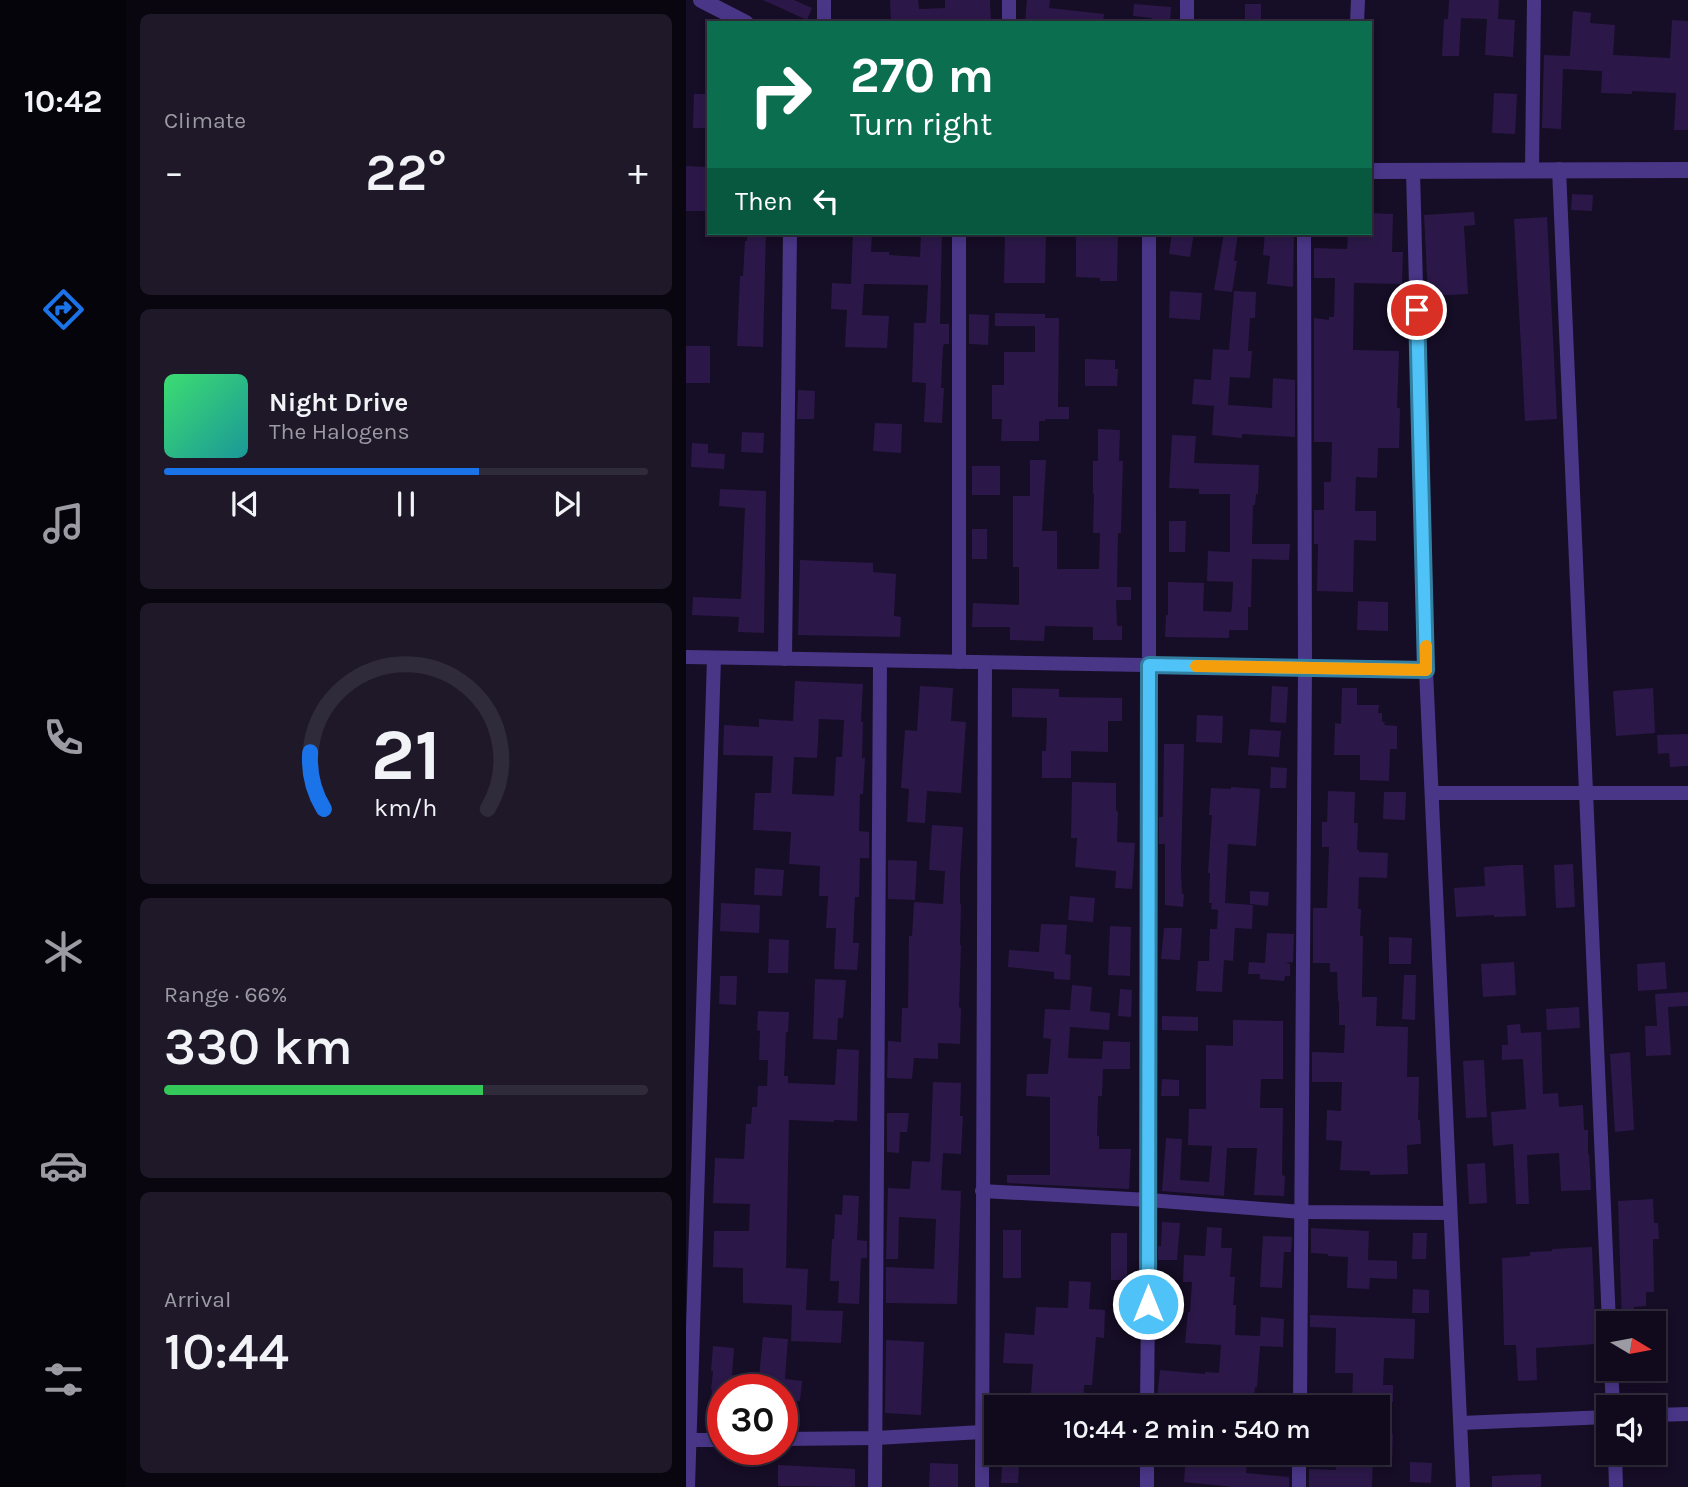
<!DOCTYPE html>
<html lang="en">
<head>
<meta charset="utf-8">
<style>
  body { margin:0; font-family:Karla,sans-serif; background:#1e1829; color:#f1f3f6; height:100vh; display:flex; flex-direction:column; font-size:26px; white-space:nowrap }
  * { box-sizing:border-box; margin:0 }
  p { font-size:23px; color:#9c9aa3 }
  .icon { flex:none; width:38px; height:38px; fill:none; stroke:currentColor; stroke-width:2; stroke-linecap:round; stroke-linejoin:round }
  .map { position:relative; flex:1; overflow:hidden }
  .drawer { display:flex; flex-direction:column; gap:14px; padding:14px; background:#09060f; width:560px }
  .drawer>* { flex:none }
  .top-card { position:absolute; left:21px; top:21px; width:665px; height:214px; border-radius:0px; box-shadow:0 4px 10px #0003,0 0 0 2px #302b3b; background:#0b6e4f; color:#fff; overflow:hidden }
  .needle { width:46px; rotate:100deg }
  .tools { position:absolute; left:910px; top:1311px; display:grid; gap:14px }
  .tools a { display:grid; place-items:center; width:70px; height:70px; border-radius:0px; background:#100a1c; box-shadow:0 4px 10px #0003,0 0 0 2px #302b3b; font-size:35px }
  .speed { position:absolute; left:21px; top:1374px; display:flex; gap:14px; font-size:35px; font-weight:700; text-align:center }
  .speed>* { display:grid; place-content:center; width:91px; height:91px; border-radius:50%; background:#100a1c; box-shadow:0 4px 10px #0003,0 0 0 2px #302b3b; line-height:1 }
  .speed .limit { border:10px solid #d22; background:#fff; color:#111 }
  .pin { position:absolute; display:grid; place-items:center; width:60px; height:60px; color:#fff; margin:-30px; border:4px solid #fff; border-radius:50%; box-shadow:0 2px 7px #0007 }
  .me { position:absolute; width:77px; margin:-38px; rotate:0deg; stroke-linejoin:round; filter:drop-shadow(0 0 5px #0008) }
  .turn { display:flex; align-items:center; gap:24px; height:147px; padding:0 28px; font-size:32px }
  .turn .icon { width:91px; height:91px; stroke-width:2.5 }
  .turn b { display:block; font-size:49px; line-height:60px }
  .then { display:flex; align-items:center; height:66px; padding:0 28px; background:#0003; gap:14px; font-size:26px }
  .big { font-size:52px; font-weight:600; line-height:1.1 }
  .drawer .tile { flex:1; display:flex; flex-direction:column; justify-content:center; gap:10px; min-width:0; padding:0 24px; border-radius:10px; background:#1e1829 }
  .drawer .dial { align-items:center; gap:0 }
  .dial svg { height:182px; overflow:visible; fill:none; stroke:#302b3b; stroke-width:7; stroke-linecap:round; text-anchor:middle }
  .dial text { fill:#f1f3f6; stroke:none }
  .song { display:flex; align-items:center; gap:21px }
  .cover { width:84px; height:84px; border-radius:10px; background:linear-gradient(135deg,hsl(140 70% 55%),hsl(180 70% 35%)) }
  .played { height:7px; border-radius:4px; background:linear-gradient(90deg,#1a73e8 65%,#302b3b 65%) }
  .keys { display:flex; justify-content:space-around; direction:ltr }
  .heat { display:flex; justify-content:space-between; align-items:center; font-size:38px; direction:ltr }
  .charge { height:10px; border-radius:5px; background:linear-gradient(90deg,#34c759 66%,#302b3b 0) }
  .trip { position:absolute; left:298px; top:1395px; width:406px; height:70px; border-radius:0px; background:#100a1c; box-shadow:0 4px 10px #0003,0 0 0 2px #302b3b; font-weight:600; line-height:70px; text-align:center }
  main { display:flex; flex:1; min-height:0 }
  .tab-bar { display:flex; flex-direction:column; width:126px; justify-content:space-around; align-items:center; background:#06040b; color:#9c9aa3 }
  .tab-bar .icon { width:49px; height:49px }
  .tab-bar .current { color:#1a73e8 }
  .tab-bar b { font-size:32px; color:#f1f3f6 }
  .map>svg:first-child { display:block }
  .building { fill:#2b1848; fill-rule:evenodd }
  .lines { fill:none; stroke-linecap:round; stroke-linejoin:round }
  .minor { stroke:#493687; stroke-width:14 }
  .tertiary { stroke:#493687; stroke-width:16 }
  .route-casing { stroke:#337fa1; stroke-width:18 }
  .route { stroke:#4fc3f7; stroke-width:12 }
  .slow { stroke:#f59e0b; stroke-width:12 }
</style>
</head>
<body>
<main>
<nav class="tab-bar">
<b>10:42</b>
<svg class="icon current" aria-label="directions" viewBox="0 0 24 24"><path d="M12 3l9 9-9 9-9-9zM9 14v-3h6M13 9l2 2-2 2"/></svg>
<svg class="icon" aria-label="music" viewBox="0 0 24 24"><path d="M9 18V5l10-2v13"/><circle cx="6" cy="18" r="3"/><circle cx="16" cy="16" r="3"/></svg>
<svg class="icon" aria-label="phone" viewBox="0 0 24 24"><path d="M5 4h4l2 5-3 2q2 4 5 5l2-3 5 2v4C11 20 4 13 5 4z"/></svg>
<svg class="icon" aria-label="climate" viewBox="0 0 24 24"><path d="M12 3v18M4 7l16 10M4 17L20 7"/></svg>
<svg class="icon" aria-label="car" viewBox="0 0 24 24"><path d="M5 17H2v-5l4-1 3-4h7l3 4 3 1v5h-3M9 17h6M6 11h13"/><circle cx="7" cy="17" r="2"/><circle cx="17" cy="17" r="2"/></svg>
<svg class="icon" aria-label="filters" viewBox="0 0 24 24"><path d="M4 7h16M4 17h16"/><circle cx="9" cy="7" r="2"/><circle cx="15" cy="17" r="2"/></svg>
</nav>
<section class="drawer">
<div class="tile"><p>Climate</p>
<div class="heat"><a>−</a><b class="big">22°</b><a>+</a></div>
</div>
<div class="tile">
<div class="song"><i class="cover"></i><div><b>Night Drive</b><p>The Halogens</p></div></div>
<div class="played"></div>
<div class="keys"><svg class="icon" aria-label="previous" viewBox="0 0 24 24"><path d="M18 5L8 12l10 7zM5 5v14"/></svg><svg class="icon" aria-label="pause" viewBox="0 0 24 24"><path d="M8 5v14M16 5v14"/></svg><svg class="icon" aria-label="next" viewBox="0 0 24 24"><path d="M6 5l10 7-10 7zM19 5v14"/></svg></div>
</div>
<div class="tile dial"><svg viewBox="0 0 100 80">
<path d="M14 69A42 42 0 1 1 86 69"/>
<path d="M14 69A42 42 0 0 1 8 44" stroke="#1a73e8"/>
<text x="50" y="56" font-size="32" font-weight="700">21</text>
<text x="50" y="72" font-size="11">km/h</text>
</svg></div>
<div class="tile"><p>Range · 66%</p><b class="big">330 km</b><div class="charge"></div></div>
<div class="tile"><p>Arrival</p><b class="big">10:44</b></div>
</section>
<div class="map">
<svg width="1002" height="1487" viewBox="0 0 1002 1487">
  <rect width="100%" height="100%" fill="#160d26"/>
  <g class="building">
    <polygon points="77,0 108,0 126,8 121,20"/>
    <polygon points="204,0 232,0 233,9 259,8 259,0 304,0 305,23 205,23"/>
    <polygon points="341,0 364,0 363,8 418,14 417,23 339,23"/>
    <polygon points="763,0 813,0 812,19 829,20 827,57 799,55 801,19 775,18 773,56 756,56 758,19 762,19"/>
    <polygon points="448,4 485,7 484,23 465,23 466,18 447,16"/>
    <rect x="559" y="4" width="16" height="19"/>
    <polygon points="887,11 905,13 904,23 929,25 927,55 984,58 986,20 1002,21 1002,130 988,130 990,93 946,91 946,94 915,93 916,71 877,69 875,129 856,128 858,55 884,56"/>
    <polygon points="808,93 831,94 829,134 806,133"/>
    <polygon points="8,94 23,94 23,128 7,128"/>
    <polygon points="0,166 22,167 20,211 0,211"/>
    <polygon points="886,194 907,195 906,211 885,210"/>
    <polygon points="788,212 789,225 778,226 782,294 742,296 738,215"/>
    <polygon points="684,213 707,214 706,252 717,252 716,284 668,283 667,350 713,351 711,408 714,408 713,448 692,448 691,478 670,477 669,511 690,511 690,541 668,540 667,592 631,591 632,544 628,544 628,510 638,510 638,482 645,482 646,442 628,442 628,318 643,320 643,317 648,317 649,278 628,278 628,248 661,249 662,233 684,233"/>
    <polygon points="861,217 871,419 839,421 828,219"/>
    <polygon points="61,233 80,233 77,347 51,346 54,276 57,276 59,241 61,241"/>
    <polygon points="167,233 186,233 185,252 203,252 203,255 234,257 235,233 256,233 254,324 263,324 263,344 258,344 257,347 255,388 258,388 256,423 238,422 240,383 226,382 228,323 240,323 242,285 178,284 176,315 203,316 201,348 159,347 161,310 145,309 146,283 165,284"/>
    <polygon points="319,233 360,233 359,283 318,283"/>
    <polygon points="486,233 508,233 504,257 483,254"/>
    <polygon points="538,233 552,233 548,261 551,261 546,292 528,290"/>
    <polygon points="579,233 608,233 607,287 581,284 584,256 577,255"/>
    <polygon points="390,234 432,235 431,281 414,281 414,278 390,277"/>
    <polygon points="484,291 516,293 514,320 483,318"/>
    <polygon points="548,291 570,292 569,318 564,318 562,351 566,351 564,378 544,377 542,405 586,408 587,378 609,380 609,437 556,434 556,438 526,435 528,406 506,404 508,379 525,380 527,349 543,350"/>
    <polygon points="309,313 359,314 359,318 373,318 372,407 383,407 383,419 359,419 359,421 353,421 353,441 315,441 316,419 306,419 306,385 318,385 318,352 349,352 349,326 309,326"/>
    <polygon points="283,314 303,315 302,345 283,344"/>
    <rect x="0" y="346" width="24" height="37"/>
    <polygon points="399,359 429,360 429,369 432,369 431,386 399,386"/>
    <polygon points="112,390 129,391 128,419 111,419"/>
    <polygon points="189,423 216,424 215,453 187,451"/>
    <polygon points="412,429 434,430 433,461 437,461 436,494 435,533 432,533 431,587 445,587 445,600 430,600 431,626 436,626 436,640 407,640 407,627 359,626 358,641 324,640 324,627 286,627 287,603 333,605 333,567 327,567 327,496 344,496 344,460 360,460 356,531 371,531 371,569 413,569 414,533 407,533 408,494 407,494 407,461 412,461"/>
    <polygon points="56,432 78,433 77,453 55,452"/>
    <polygon points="486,435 510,436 508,463 573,465 572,494 570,494 569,505 567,505 566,544 604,544 603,560 566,559 565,607 562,607 562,630 543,630 543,638 479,637 480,615 482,615 482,582 518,583 517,611 545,612 546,607 547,582 521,581 522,551 544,552 544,494 513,494 513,489 483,488"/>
    <polygon points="6,443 22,444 22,453 39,454 38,469 5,467"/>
    <rect x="286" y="466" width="28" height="29"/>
    <polygon points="34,489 80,491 78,633 52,632 53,617 6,615 7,597 55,599 59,508 33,506"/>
    <polygon points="483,521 500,521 499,552 483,552"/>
    <rect x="286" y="529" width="15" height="30"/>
    <polygon points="114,560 187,563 187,572 210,574 208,616 215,617 214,637 112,635"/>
    <polygon points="672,601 702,602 702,631 671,630"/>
    <path d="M109 681 177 684 175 722H177L176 758H179L177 794H174L173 831 183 832V858H174L173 897H169L167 943H173L171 970 148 969 150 928H140L142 896H133L134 866 103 864 105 832 67 830 69 793H85L87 756 37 755 38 725 73 727V719L107 721ZM133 719 158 720 156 757H150L148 796 106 794 108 757 131 758Z"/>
    <polygon points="234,686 267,688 265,721 280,722 275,793 241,791 239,823 221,822 223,789 215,788 219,730 231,731"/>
    <polygon points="586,686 602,687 600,723 584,722"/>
    <polygon points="326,688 373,689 373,697 436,698 436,721 422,721 422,752 385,751 385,778 356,778 356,751 360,751 361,718 326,717"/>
    <polygon points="656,688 671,688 671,705 693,705 692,713 696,713 696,722 699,722 698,725 711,726 711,749 704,749 703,781 674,780 674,755 648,755 649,723 655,724"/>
    <polygon points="967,688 969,733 930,736 927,691"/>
    <polygon points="511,715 537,716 536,743 510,742"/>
    <polygon points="564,729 595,731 593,757 562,755"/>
    <polygon points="1002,734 1002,766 984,767 983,753 972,754 971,735"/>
    <polygon points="478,744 498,744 495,871 496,894 498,894 497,907 479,905 479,844 473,844 473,817 477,817"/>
    <polygon points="585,767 601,768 600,788 584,788"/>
    <polygon points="386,782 430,783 430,811 432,812 431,842 449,843 446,889 429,888 430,871 389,867 391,838 385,838"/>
    <polygon points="545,787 574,789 570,846 542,844 539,903 567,905 566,929 549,928 547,961 538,960 536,992 510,991 512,961 523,961 524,929 531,929 532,910 525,909 526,903 523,903 524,873 522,873 526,815 523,815 525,788 545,789"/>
    <polygon points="642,791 669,792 668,823 672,823 671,850 673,850 673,852 702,853 701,878 673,877 672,909 675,909 674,936 677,936 676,997 691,997 690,1026 722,1027 721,1077 733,1077 732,1120 734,1120 735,1144 721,1145 722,1174 684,1175 684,1171 654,1170 656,1141 640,1140 641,1110 655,1111 656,1082 626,1082 626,1052 658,1053 659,1025 653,1025 653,1001 652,1001 651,972 644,972 644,963 627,963 627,908 641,908 643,847 636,847 636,822 641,822"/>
    <polygon points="698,792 720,792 719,820 697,819"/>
    <polygon points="246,825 277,827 274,876 274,904 275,904 274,945 275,945 273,1007 275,1008 274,1044 252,1043 252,1059 228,1058 226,1079 201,1078 202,1041 215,1042 216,1008 222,1008 223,936 226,936 228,902 257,904 259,871 243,870"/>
    <polygon points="202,860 231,861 229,900 202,899"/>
    <polygon points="887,864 889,907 870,908 868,865"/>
    <polygon points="825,865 837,865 840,916 808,917 808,915 770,917 768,888 799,886 798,867"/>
    <polygon points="69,868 98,870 96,896 68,895"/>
    <polygon points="564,891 583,892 582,906 564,904"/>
    <polygon points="384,896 409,898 407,922 382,920"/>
    <polygon points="35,903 74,905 73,933 34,931"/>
    <polygon points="355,924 381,925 379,954 385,955 384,980 368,979 368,972 322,967 323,950 353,952"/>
    <polygon points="424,926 445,927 444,976 422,975"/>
    <polygon points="478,928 496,928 494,960 475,959"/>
    <polygon points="581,933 608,934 607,962 600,963 604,964 604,976 599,976 598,981 574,979 574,974 562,974 563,962 579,963"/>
    <polygon points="703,937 726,938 725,964 703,964"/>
    <polygon points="83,939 103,940 102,973 82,973"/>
    <polygon points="828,962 830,995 797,997 795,964"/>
    <polygon points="979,962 981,989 952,991 951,964"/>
    <polygon points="718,975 730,975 729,1020 716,1019"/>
    <polygon points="34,976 51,976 50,1005 33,1004"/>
    <polygon points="129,979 160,980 157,1018 152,1018 151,1040 127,1039"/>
    <polygon points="386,985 406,987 404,1011 424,1013 423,1030 384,1027 382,1058 416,1059 417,1041 444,1042 444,1069 417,1069 416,1096 412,1096 411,1136 413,1136 413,1149 445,1149 443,1189 321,1183 321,1175 364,1175 364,1097 340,1096 341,1074 362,1074 365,1039 357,1038 359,1009 384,1010"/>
    <polygon points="434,989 446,990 445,1017 432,1016"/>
    <polygon points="1002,992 1002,1006 982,1007 985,1055 960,1056 959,1026 971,1026 969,994"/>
    <polygon points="893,1007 894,1028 861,1030 860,1009"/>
    <polygon points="72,1011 103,1012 102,1032 100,1032 98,1076 102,1076 102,1083 149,1085 151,1049 173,1050 171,1121 148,1120 148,1122 103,1120 100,1268 122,1269 120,1310 157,1311 155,1343 105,1341 106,1305 57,1303 57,1268 27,1267 28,1231 63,1231 64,1204 27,1203 29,1158 58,1159 60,1124 65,1124 66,1107 71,1107 72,1086 81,1086 82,1060 73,1060 74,1031 71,1030"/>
    <polygon points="476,1016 512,1017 512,1031 476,1030"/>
    <polygon points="547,1020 597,1021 597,1079 575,1079 574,1108 597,1108 596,1175 599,1176 598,1196 568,1195 571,1148 541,1148 538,1196 476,1191 480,1138 496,1139 494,1180 523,1182 526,1146 502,1145 503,1109 520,1109 520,1045 547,1046"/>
    <polygon points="834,1024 835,1033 855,1032 857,1094 872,1093 873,1107 897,1105 898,1130 902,1130 902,1154 903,1154 905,1190 875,1191 873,1153 841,1155 843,1204 830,1204 827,1144 807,1146 805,1112 840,1109 837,1059 816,1060 816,1045 822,1045 821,1025"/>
    <polygon points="944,1052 948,1130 929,1132 924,1054"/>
    <polygon points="798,1060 801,1117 780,1118 777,1061"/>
    <polygon points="476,1079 493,1080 493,1096 475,1096"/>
    <polygon points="247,1082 275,1083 274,1116 277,1116 275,1154 257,1153 255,1190 275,1191 271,1304 200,1303 200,1267 248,1269 250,1219 213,1217 212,1259 200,1259 202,1188 224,1189 226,1161 244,1162"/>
    <polygon points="201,1113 223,1113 221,1132 214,1132 213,1153 201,1152"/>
    <polygon points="799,1163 801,1203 783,1204 781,1164"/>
    <polygon points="157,1195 173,1196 171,1240 181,1241 181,1258 175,1258 173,1304 152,1303 153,1281 144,1281 146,1239 148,1239 149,1214 156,1215"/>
    <polygon points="967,1199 968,1223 972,1223 973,1239 967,1239 968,1292 960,1292 960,1306 948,1307 949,1323 936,1323 932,1201"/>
    <polygon points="476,1222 494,1223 491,1260 472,1260 472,1246 475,1246"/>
    <polygon points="521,1227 536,1228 535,1248 546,1248 544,1277 549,1277 547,1305 550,1305 549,1335 574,1336 575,1317 598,1319 597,1347 574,1346 571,1387 569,1387 567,1405 533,1402 533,1407 496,1407 496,1401 471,1398 474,1370 519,1374 519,1372 533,1373 535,1345 499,1343 502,1312 504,1312 506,1282 497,1282 498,1255 519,1256"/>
    <polygon points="625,1228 683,1231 682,1260 711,1261 711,1279 684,1278 683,1289 661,1288 662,1257 642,1256 642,1254 625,1253"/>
    <rect x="317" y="1230" width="18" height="48"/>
    <rect x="425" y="1233" width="16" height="47"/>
    <polygon points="727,1233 741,1233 740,1259 726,1259"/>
    <polygon points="577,1236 606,1237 605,1252 598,1252 596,1288 574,1287"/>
    <polygon points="906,1247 910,1344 850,1348 851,1380 832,1381 830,1345 818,1345 816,1258 844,1256 844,1252 866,1251 866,1249"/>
    <polygon points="383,1281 405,1282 403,1309 419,1310 418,1338 410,1337 406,1385 398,1385 397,1407 378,1407 379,1396 345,1394 347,1364 317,1363 319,1333 348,1335 350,1307 382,1308"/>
    <polygon points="727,1289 743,1290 743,1313 726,1313"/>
    <polygon points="624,1315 729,1319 728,1359 698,1358 697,1385 707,1385 707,1402 685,1401 685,1404 679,1403 679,1407 666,1407 667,1373 649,1373 650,1328 624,1327"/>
    <polygon points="77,1337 102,1339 99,1377 99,1379 116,1381 114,1401 96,1400 96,1390 37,1390 37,1420 24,1419 26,1390 25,1390 27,1371 25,1371 27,1346 48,1348 46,1375 73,1377"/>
    <polygon points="200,1340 238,1342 235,1415 199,1413"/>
    <polygon points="691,1434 707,1434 706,1463 691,1463"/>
    <polygon points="317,1452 339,1452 338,1467 333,1466 332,1483 315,1483"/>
    <polygon points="500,1452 534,1452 533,1462 561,1464 560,1473 603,1477 603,1487 547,1487 498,1482"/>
    <polygon points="650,1452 687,1452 686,1487 623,1487 623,1469 650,1470"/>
    <polygon points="724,1462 746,1463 745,1483 724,1482"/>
    <polygon points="244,1463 272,1464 272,1487 243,1487"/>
    <polygon points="92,1465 169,1469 169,1487 92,1486"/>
    <polygon points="855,1474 855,1487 806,1487 806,1476"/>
  </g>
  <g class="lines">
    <g class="minor">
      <polyline points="138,23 138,0"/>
      <polyline points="323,23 323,0"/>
      <polyline points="501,23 501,0"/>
      <polyline points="671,23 672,0"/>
      <polyline points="846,169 848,0"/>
      <polyline points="873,169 923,1323"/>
      <polyline points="727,171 740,670 777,1487"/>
      <polyline points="0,657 740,670"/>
      <polyline points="99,659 104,233"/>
      <polyline points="273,662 273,233"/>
      <polyline points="746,793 1002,793"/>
      <polyline points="296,1191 463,1200 616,1212 764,1213"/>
      <polyline points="925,1368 927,1407"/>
      <polyline points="461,1407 463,1200 463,233"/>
      <polyline points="614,1407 619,668 618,233"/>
      <polyline points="968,1415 1002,1414"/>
      <polyline points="775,1423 922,1417"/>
      <polyline points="96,1439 190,1438 296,1432"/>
      <polyline points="0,1440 37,1440"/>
      <polyline points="929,1452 930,1487"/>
      <polyline points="2,1487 28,658"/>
      <polyline points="189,1487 194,661"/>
      <polyline points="296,1487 299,663"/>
      <polyline points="461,1487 461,1452"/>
      <polyline points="613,1487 613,1452"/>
    </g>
    <g class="tertiary">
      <polyline points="15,0 60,23"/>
      <polyline points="684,171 1002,170"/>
    </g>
  </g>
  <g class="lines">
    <g class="route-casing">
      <polyline id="route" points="462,1304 463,665 740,670 731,310"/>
    </g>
    <use href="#route" class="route"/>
    <polyline class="slow" points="510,666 740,670 740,646"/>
  </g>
</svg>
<div class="tools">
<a><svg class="needle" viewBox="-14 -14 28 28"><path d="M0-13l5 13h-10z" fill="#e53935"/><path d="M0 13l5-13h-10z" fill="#9c9aa3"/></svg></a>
<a><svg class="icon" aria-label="sound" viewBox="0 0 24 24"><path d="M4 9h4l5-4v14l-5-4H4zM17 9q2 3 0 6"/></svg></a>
</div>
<div class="speed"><div class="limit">30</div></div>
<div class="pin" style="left:731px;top:310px;background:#d93025"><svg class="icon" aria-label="arrive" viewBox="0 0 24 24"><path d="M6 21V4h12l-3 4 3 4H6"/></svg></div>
<svg class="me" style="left:462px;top:1304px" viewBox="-20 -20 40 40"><circle r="17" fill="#4fc3f7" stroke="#fff" stroke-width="3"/><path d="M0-11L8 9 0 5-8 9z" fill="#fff"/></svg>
<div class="trip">10:44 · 2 min · 540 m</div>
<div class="top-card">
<div class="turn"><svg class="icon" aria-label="right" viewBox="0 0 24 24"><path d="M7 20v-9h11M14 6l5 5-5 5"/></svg><div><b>270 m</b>Turn right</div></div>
<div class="then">Then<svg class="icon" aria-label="left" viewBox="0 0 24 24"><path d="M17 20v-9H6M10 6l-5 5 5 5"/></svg></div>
</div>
</div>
</main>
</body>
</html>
